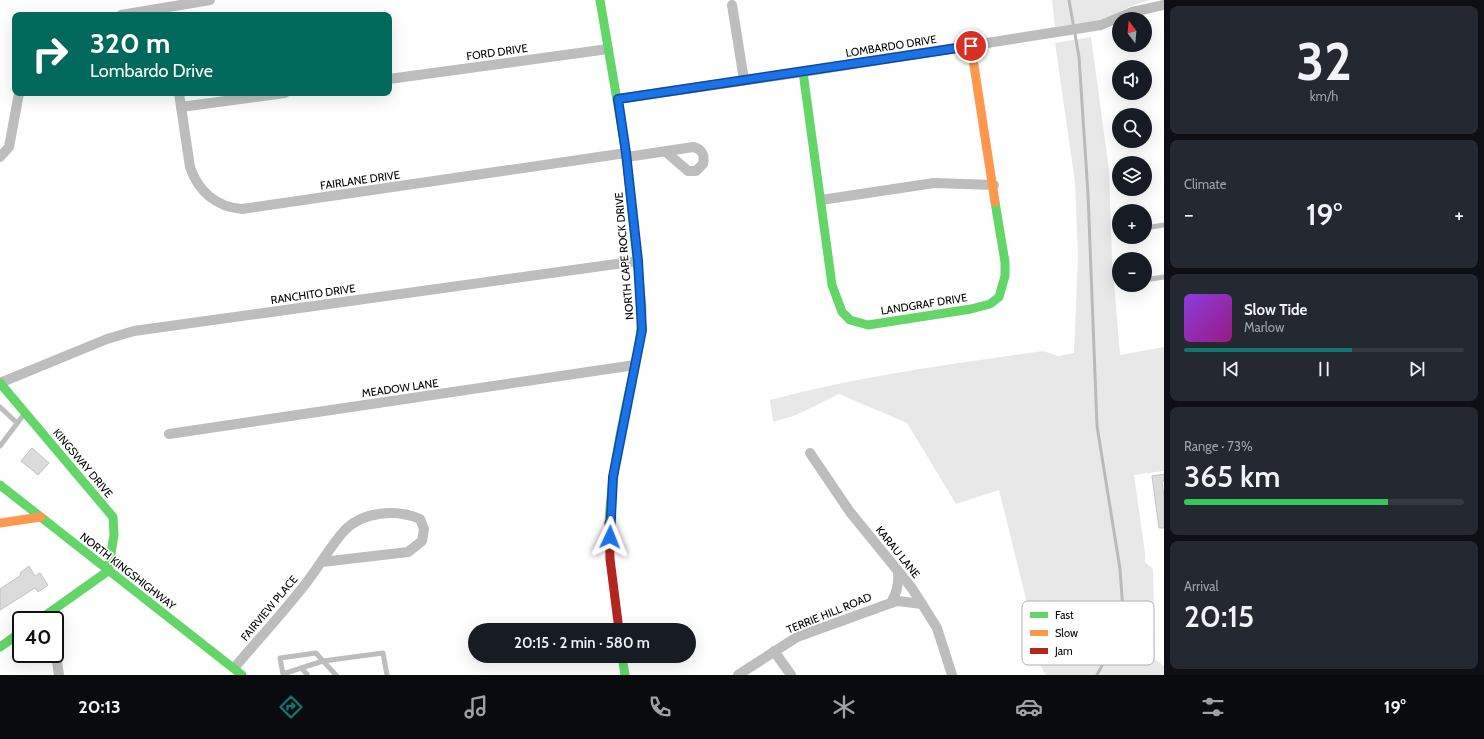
<!DOCTYPE html>
<html lang="en">
<head>
<meta charset="utf-8">
<style>
  body { margin:0; font-family:Cabin,sans-serif; background:#242831; color:#f1f3f6; height:100vh; display:flex; flex-direction:column; font-size:15px; white-space:nowrap }
  * { box-sizing:border-box; margin:0 }
  p { font-size:13px; color:#9ea1a6 }
  .icon { flex:none; width:22px; height:22px; fill:none; stroke:currentColor; stroke-width:2; stroke-linecap:round; stroke-linejoin:round }
  .map { position:relative; flex:1; overflow:hidden }
  .drawer { display:flex; flex-direction:column; gap:6px; padding:6px; background:#0d0f14; width:320px }
  .drawer>* { flex:none }
  .banner { position:absolute; left:12px; top:12px; width:380px; height:84px; border-radius:8px; box-shadow:0 4px 16px #0002; background:#00695c; color:#fff; overflow:hidden }
  .needle { width:26px; rotate:344deg }
  .controls { position:absolute; left:1112px; top:12px; display:grid; gap:8px }
  .controls a { display:grid; place-items:center; width:40px; height:40px; border-radius:50%; background:#171b24; box-shadow:0 4px 16px #0002; font-size:20px }
  .speed { position:absolute; left:12px; top:611px; display:flex; gap:8px; font-size:20px; font-weight:700; text-align:center }
  .speed>* { display:grid; place-content:center; width:52px; height:52px; border-radius:50%; background:#171b24; box-shadow:0 4px 16px #0002; line-height:1 }
  .speed .limit { border:2px solid #111; border-radius:6px; background:#fff; color:#111 }
  .pin { position:absolute; display:grid; place-items:center; width:34px; height:34px; color:#fff; margin:-17px; border:2px solid #fff; border-radius:50%; box-shadow:0 1px 4px #0007 }
  .me { position:absolute; width:44px; margin:-22px; rotate:2deg; stroke-linejoin:round; filter:drop-shadow(0 0 3px #0008) }
  .turn { display:flex; align-items:center; gap:14px; height:84px; padding:0 12px; font-size:18px }
  .turn .icon { width:52px; height:52px; stroke-width:2.5 }
  .turn b { display:block; font-size:28px; line-height:34px }
  .big { font-size:30px; font-weight:600; line-height:1.1 }
  .drawer .widget { flex:1; display:flex; flex-direction:column; justify-content:center; gap:6px; min-width:0; padding:0 14px; border-radius:8px; background:#242831 }
  .drawer .dial { align-items:center; gap:0 }
  .dial b { font-size:52px; line-height:1 }
  .song { display:flex; align-items:center; gap:12px }
  .cover { width:48px; height:48px; border-radius:6px; background:linear-gradient(135deg,hsl(270 70% 55%),hsl(310 70% 35%)) }
  .played { height:4px; border-radius:2px; background:linear-gradient(90deg,#0f766e 60%,#363941 60%) }
  .keys { display:flex; justify-content:space-around; direction:ltr }
  .heat { display:flex; justify-content:space-between; align-items:center; font-size:22px; direction:ltr }
  .charge { height:6px; border-radius:3px; background:linear-gradient(90deg,#34c759 73%,#363941 0) }
  .trip { position:absolute; left:468px; top:623px; width:228px; height:40px; border-radius:20px; background:#171b24; box-shadow:0 4px 16px #0002; font-weight:600; line-height:40px; text-align:center }
  .dock { display:flex; height:64px; justify-content:space-around; align-items:center; background:#090b0e; color:#9ea1a6 }
  .dock .icon { width:28px; height:28px }
  .dock .current { color:#0f766e }
  .dock b { font-size:18px; color:#f1f3f6 }
  main { display:flex; flex:1; min-height:0 }
  .map>svg:first-child { display:block }
  .green { fill:#e8e8e8 }
  .lines { fill:none; stroke-linecap:round; stroke-linejoin:round }
  .stream { stroke:#bababa; stroke-width:3 }
  .building { fill:#dbdbdb; stroke:#c3c3c3 }
  .lane { stroke:#bdbdbd; stroke-width:5 }
  .street { stroke:#bdbdbd; stroke-width:10 }
  .fast { stroke:#63d668; stroke-width:9 }
  .slow { stroke:#ff974d; stroke-width:9 }
  .jam { stroke:#b3261e; stroke-width:9 }
  .route-casing { stroke:#114b97; stroke-width:10 }
  .route { stroke:#1a73e8; stroke-width:7 }
  .labels { text-anchor:middle; dominant-baseline:central; stroke-width:3.5; stroke-linejoin:round; paint-order:stroke }
  .street-label { font-size:11px; fill:#000; stroke:#fff }
  .key { fill:#fff; stroke:#b2b2b2; stroke-width:1 }
  .key-label { font-size:11px; fill:#000 }
</style>
</head>
<body>
<main>
<div class="map">
<svg width="1164" height="675" viewBox="0 0 1164 675">
  <rect width="100%" height="100%" fill="#fff"/>
  <g class="green">
    <polygon points="1052,0 1150,0 1131,6 1102,20 1055,27"/>
    <path d="M1091 37 1109 170 1112 258 1120 355 1164 347V471L1134 475 1145 553V562L1153 569 1155 659 1164 666V675H1046L1036 658 1027 603 999 490 956 504 907 423 839 394 796 415 773 422 770 400C860 376 952 364 1043 351L1058 356 1074 353 1078 256 1075 182 1055 43Z"/>
  </g>
  <g class="lines">
    <polyline class="stream" points="1069,0 1079,57 1088,194 1097,426 1120,569 1123,610 1117,637 1097,675"/>
  </g>
  <g class="building">
    <polygon points="32,448 49,463 38,475 21,461"/>
    <polygon points="1164,474 1164,481 1162,481 1164,497 1164,528 1159,528 1152,476"/>
    <polygon points="29,566 35,576 40,573 48,585 38,592 35,588 0,610 0,589 21,575 20,573"/>
  </g>
  <g class="lines">
    <g class="lane">
      <polyline points="1145,228 1164,225"/>
      <polyline points="1151,279 1164,277"/>
      <polyline points="0,407 17,423"/>
      <polyline points="0,446 25,413"/>
      <polygon points="316,653 323,661 283,674 280,658"/>
      <polyline points="301,668 307,674"/>
      <polyline points="336,675 323,661 383,653 387,675"/>
    </g>
    <g class="street">
      <polyline points="732,5 744,80"/>
      <polyline points="121,15 210,0"/>
      <polyline points="389,79 608,49"/>
      <path d="M179 93 190 167C198 191 216 207 242 209L626 153"/>
      <polyline points="618,99 803,72 1101,25 1132,12 1164,5"/>
      <polyline points="181,107 285,93"/>
      <polyline points="0,157 9,147 19,93"/>
      <path d="M627 157 693 147C702 149 705 155 703 164L696 171H688L666 152"/>
      <polyline points="821,200 934,183 994,185"/>
      <polyline points="0,383 107,339 134,331 638,261"/>
      <polyline points="169,434 635,365"/>
      <polyline points="810,453 850,512 911,587 922,604 937,628 952,675"/>
      <path d="M891 603C897 592 899 584 898 572"/>
      <polyline points="55,648 59,675"/>
      <polyline points="774,651 791,675"/>
      <path d="M234 668C257 641 281 615 303 587 318 569 328 549 344 531 363 511 396 509 420 519L424 529 422 541 408 552 322 562"/>
      <polyline points="738,675 797,637 891,603 898,601 922,604"/>
    </g>
    <g class="fast">
      <path d="M600 0 626 153 642 308C642 343 632 377 625 411 617 448 611 485 609 523"/>
      <polyline points="803,72 832,285 842,312 850,320 868,325 971,309 990,304 999,297 1005,276 1005,262 995,202"/>
      <polyline points="0,383 113,517 114,535 108,571 39,620"/>
      <polyline points="0,485 242,675"/>
      <polyline points="0,647 21,632"/>
      <polyline points="622,656 625,675"/>
    </g>
    <g class="slow">
      <polyline points="971,46 995,202"/>
      <polyline points="0,523 41,517"/>
    </g>
    <polyline class="jam" points="609,523 610,559 619,630"/>
  </g>
  <g class="lines">
    <g class="route-casing">
      <polyline id="route" points="610,537 613,477 642,330 638,261 626,153 618,99 971,46"/>
    </g>
    <use href="#route" class="route"/>
  </g>
  <g class="labels">
    <g class="street-label">
      <text transform="translate(891 46) rotate(-9)">LOMBARDO DRIVE</text>
      <text transform="translate(497 52) rotate(-8)">FORD DRIVE</text>
      <text transform="translate(360 180) rotate(-8)">FAIRLANE DRIVE</text>
      <text transform="translate(624 256) rotate(-95)">NORTH CAPE ROCK DRIVE</text>
      <text transform="translate(313 294) rotate(-8)">RANCHITO DRIVE</text>
      <text transform="translate(924 304) rotate(-9)">LANDGRAF DRIVE</text>
      <text transform="translate(400 388) rotate(-8)">MEADOW LANE</text>
      <text transform="translate(83 463) rotate(50)">KINGSWAY DRIVE</text>
      <text transform="translate(898 552) rotate(51)">KARAU LANE</text>
      <text transform="translate(128 571) rotate(38)">NORTH KINGSHIGHWAY</text>
      <text transform="translate(269 608) rotate(-50)">FAIRVIEW PLACE</text>
      <text transform="translate(829 613) rotate(-22)">TERRIE HILL ROAD</text>
    </g>
  </g>
  <rect x="1022" y="601" width="132" height="64" rx="6" class="key"/>
  <rect x="1030" y="612" width="18" height="6" fill="#63d668"/>
  <rect x="1030" y="630" width="18" height="6" fill="#ff974d"/>
  <rect x="1030" y="648" width="18" height="6" fill="#b3261e"/>
  <g class="key-label">
    <text x="1055" y="619">Fast</text>
    <text x="1055" y="637">Slow</text>
    <text x="1055" y="655">Jam</text>
  </g>
</svg>
<div class="controls">
<a><svg class="needle" viewBox="-14 -14 28 28"><path d="M0-13l5 13h-10z" fill="#e53935"/><path d="M0 13l5-13h-10z" fill="#9ea1a6"/></svg></a>
<a><svg class="icon" aria-label="sound" viewBox="0 0 24 24"><path d="M4 9h4l5-4v14l-5-4H4zM17 9q2 3 0 6"/></svg></a>
<a><svg class="icon" aria-label="search" viewBox="0 0 24 24"><circle cx="10" cy="10" r="6"/><path d="M15 15l6 6"/></svg></a>
<a><svg class="icon" aria-label="layers" viewBox="0 0 24 24"><path d="M12 4l9 5-9 5-9-5zM3 14l9 5 9-5"/></svg></a>
<a>+</a>
<a>−</a>
</div>
<div class="speed"><div class="limit">40</div></div>
<div class="pin" style="left:971px;top:46px;background:#d93025"><svg class="icon" aria-label="arrive" viewBox="0 0 24 24"><path d="M6 21V4h12l-3 4 3 4H6"/></svg></div>
<svg class="me" style="left:610px;top:537px" viewBox="-20 -20 40 40"><path d="M0-17L14 15 0 8-14 15z" fill="#1a73e8" stroke="#fff" stroke-width="4"/></svg>
<div class="trip">20:15 · 2 min · 580 m</div>
<div class="banner">
<div class="turn"><svg class="icon" aria-label="right" viewBox="0 0 24 24"><path d="M7 20v-9h11M14 6l5 5-5 5"/></svg><div><b>320 m</b>Lombardo Drive</div></div>
</div>
</div>
<section class="drawer">
<div class="widget dial"><b>32</b><p>km/h</p></div>
<div class="widget"><p>Climate</p>
<div class="heat"><a>−</a><b class="big">19°</b><a>+</a></div>
</div>
<div class="widget">
<div class="song"><i class="cover"></i><div><b>Slow Tide</b><p>Marlow</p></div></div>
<div class="played"></div>
<div class="keys"><svg class="icon" aria-label="previous" viewBox="0 0 24 24"><path d="M18 5L8 12l10 7zM5 5v14"/></svg><svg class="icon" aria-label="pause" viewBox="0 0 24 24"><path d="M8 5v14M16 5v14"/></svg><svg class="icon" aria-label="next" viewBox="0 0 24 24"><path d="M6 5l10 7-10 7zM19 5v14"/></svg></div>
</div>
<div class="widget"><p>Range · 73%</p><b class="big">365 km</b><div class="charge"></div></div>
<div class="widget"><p>Arrival</p><b class="big">20:15</b></div>
</section>
</main>
<nav class="dock">
<b>20:13</b>
<svg class="icon current" aria-label="directions" viewBox="0 0 24 24"><path d="M12 3l9 9-9 9-9-9zM9 14v-3h6M13 9l2 2-2 2"/></svg>
<svg class="icon" aria-label="music" viewBox="0 0 24 24"><path d="M9 18V5l10-2v13"/><circle cx="6" cy="18" r="3"/><circle cx="16" cy="16" r="3"/></svg>
<svg class="icon" aria-label="phone" viewBox="0 0 24 24"><path d="M5 4h4l2 5-3 2q2 4 5 5l2-3 5 2v4C11 20 4 13 5 4z"/></svg>
<svg class="icon" aria-label="climate" viewBox="0 0 24 24"><path d="M12 3v18M4 7l16 10M4 17L20 7"/></svg>
<svg class="icon" aria-label="car" viewBox="0 0 24 24"><path d="M5 17H2v-5l4-1 3-4h7l3 4 3 1v5h-3M9 17h6M6 11h13"/><circle cx="7" cy="17" r="2"/><circle cx="17" cy="17" r="2"/></svg>
<svg class="icon" aria-label="filters" viewBox="0 0 24 24"><path d="M4 7h16M4 17h16"/><circle cx="9" cy="7" r="2"/><circle cx="15" cy="17" r="2"/></svg>
<b>19°</b>
</nav>
</body>
</html>
